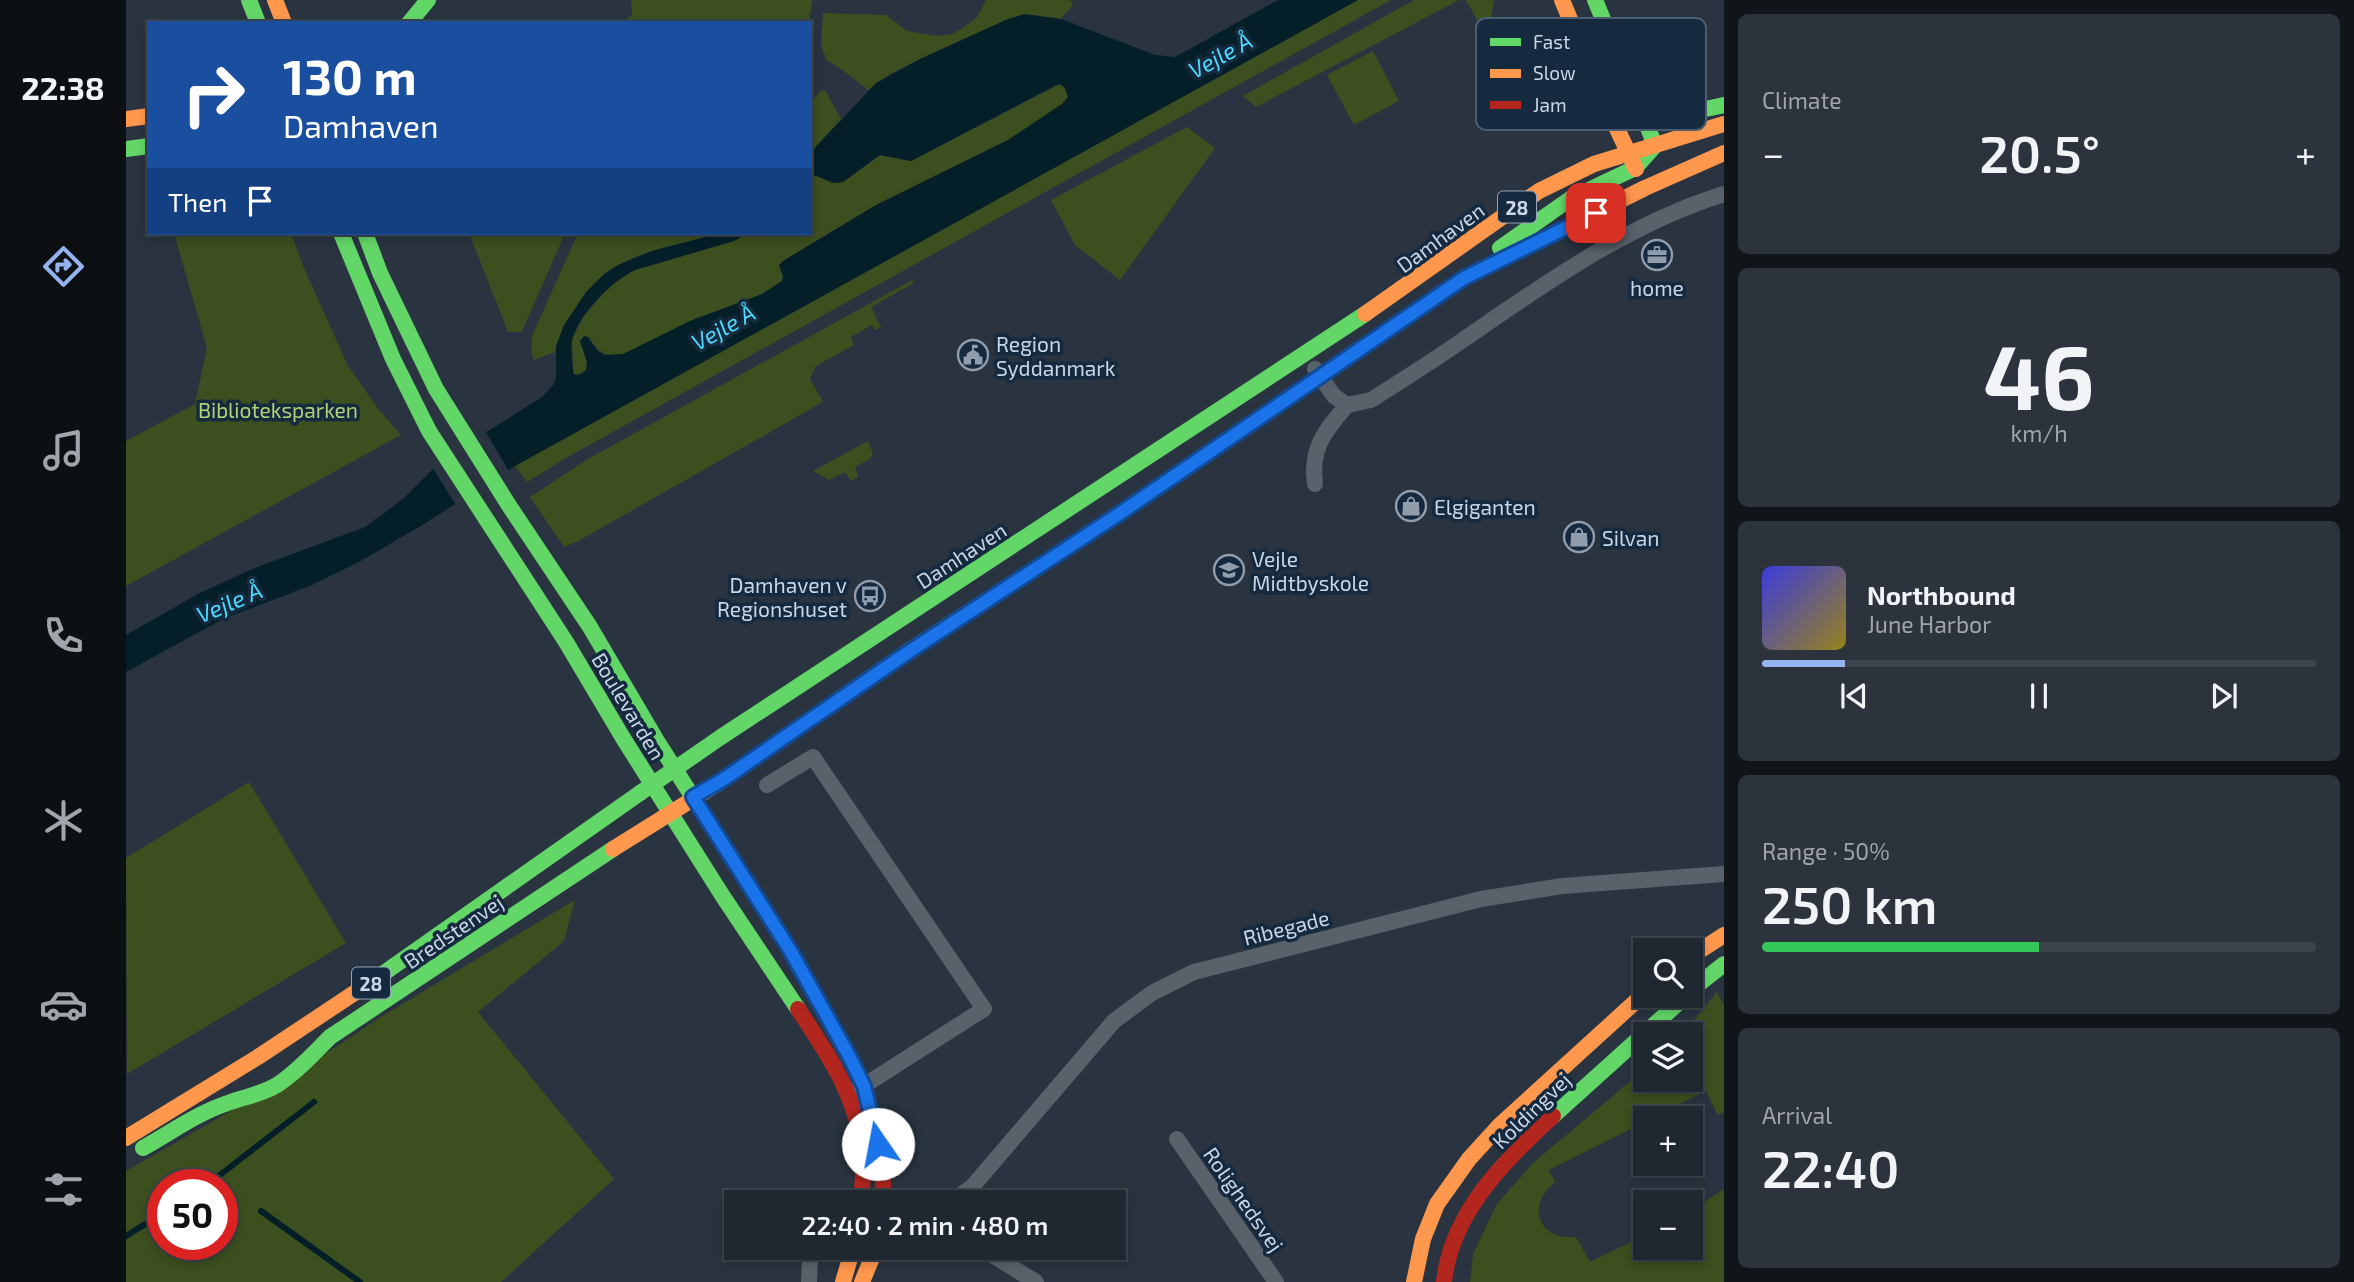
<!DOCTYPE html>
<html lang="en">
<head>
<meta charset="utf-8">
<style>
  body { margin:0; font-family:"Exo 2",sans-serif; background:#2c333c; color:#f1f3f6; height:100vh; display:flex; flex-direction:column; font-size:26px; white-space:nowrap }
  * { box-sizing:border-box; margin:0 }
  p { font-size:23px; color:#a1a5ab }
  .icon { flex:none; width:38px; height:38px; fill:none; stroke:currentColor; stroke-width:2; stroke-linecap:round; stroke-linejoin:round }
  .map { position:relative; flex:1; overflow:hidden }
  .details { display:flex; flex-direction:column; gap:14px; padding:14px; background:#11151a; width:630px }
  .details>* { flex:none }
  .guide { position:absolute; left:21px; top:21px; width:665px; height:214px; border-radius:0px; box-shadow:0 4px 10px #0003,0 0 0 2px #3c444c; background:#1a4fa0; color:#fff; overflow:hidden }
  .controls { position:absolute; left:1507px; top:938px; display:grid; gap:14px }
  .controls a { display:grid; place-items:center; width:70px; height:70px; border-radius:0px; background:#1f2730; box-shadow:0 4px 10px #0003,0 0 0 2px #3c444c; font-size:35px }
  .speed { position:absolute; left:21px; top:1169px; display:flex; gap:14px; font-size:35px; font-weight:700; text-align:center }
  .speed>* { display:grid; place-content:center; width:91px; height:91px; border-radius:50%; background:#1f2730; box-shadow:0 4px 10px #0003,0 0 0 2px #3c444c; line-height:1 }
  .speed .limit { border:10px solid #d22; background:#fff; color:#111 }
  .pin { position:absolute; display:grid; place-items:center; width:60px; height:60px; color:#fff; margin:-30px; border-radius:14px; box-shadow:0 4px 10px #0006 }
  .me { position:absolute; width:77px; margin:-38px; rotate:348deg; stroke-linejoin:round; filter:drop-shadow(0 0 5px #0008) }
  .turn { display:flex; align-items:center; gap:24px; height:147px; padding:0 21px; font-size:32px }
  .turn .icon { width:91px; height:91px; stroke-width:2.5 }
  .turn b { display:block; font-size:49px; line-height:60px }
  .then { display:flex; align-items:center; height:66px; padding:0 21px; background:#0003; gap:14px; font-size:26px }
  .big { font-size:52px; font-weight:600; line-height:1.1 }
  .details .card { flex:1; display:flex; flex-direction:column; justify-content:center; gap:10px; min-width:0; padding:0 24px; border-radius:10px; background:#2c333c }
  .details .dial { align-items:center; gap:0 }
  .dial b { font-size:91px; line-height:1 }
  .song { display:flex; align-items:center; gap:21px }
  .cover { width:84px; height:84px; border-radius:10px; background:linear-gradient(135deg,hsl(240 70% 55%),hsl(50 70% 35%)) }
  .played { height:7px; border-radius:4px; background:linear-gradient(90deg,#95b2f1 15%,#3c444c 15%) }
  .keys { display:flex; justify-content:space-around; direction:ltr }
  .heat { display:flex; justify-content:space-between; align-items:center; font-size:38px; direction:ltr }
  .charge { height:10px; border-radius:5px; background:linear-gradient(90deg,#34c759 50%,#3c444c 0) }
  .trip { position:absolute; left:598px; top:1190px; width:402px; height:70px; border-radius:0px; background:#1f2730; box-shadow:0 4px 10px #0003,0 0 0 2px #3c444c; font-weight:600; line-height:70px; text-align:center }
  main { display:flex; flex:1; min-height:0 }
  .tab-bar { display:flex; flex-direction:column; width:126px; justify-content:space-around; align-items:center; background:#0c1013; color:#a1a5ab }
  .tab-bar .icon { width:49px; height:49px }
  .tab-bar .active { color:#95b2f1 }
  .tab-bar b { font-size:32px; color:#f1f3f6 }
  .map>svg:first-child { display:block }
  .green { fill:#3c4f1f; fill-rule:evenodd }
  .water { fill:#041f27 }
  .pier { fill:#293440 }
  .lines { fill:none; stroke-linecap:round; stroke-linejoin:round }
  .stream { stroke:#041f27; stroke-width:6 }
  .street { stroke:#59616a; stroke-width:16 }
  .fast { stroke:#63d668; stroke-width:16 }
  .slow { stroke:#ff974d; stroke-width:16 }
  .jam { stroke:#b3261e; stroke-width:16 }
  .route-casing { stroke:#114b97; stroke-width:18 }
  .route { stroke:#1a73e8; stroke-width:12 }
  .labels { text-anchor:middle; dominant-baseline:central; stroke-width:7; stroke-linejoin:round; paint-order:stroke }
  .shield { fill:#15293f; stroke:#94a2b3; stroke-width:2 }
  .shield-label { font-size:19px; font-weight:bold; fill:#cad6e5 }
  .street-label { font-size:21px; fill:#cad6e5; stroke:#15293f }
  .poi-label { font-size:21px; fill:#cad6e5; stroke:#15293f; text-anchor:start }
  .park-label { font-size:21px; fill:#afd275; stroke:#15293f }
  .water-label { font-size:23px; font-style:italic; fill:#4cd9fc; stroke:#15293f }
  .key { fill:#15293f; stroke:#4b5d71; stroke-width:2 }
  .key-label { font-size:19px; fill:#cad6e5 }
</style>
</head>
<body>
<main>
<nav class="tab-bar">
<b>22:38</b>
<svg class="icon active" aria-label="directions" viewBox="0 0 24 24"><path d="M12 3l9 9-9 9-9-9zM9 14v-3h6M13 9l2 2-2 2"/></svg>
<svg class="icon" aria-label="music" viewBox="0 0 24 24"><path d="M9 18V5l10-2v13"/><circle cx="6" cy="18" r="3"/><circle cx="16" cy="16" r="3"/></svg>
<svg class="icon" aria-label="phone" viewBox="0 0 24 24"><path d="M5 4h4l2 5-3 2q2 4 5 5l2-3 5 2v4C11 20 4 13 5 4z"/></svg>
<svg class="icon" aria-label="climate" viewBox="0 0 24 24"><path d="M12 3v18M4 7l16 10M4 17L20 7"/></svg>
<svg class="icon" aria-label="car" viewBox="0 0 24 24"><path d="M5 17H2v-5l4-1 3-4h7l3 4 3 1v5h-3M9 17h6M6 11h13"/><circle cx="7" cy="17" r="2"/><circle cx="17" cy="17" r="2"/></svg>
<svg class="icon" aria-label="filters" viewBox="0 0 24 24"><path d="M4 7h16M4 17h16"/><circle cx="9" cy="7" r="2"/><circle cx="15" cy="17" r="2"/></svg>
</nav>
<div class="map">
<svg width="1598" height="1282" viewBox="0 0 1598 1282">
  <rect width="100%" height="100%" fill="#293440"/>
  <g class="green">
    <polygon points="505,0 686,0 683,23 496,23 506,15"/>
    <polygon points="860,0 944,0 947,5 935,19 899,14 882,19 794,59 764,74 742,90 711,66 701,61 695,46 697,13 760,15 781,31 810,36 826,34 838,27 851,17"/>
    <polygon points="1232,0 1265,0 440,458 401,482 389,466"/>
    <polygon points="1288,0 1333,0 1130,107 1117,96"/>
    <polygon points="1340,0 1368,0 1365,16 1367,25 1386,71 1382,75"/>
    <polygon points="1247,51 1273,101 1228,125 1201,75"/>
    <path d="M934 84 939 88 942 97 936 104 882 140 750 205 657 261C655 268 659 276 655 281 647 294 587 312 571 318 550 326 511 353 492 355 476 357 471 349 462 337L454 341 461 362 460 370 451 375 447 373 446 339 458 316 482 288 497 276 509 270 608 241 622 233H684V177L691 176 707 183 717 182 754 155 785 161Z"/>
    <polygon points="699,90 715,119 684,153 684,103 694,92"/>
    <polygon points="1061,127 1089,148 994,280 949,245 925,200"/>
    <polygon points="48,233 165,233 178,268 222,366 253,410 275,435 0,586 0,441 69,404 81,348"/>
    <polygon points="343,233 439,233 396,332 382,332"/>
    <path d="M452 233H595C549 246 494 251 463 290 449 306 440 328 430 346L429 352 408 360 405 351 406 336Z"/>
    <polygon points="788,279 786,284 745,307 755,327 749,330 746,325 725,337 728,345 690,366 684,379 697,402 454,540 438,547 404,497 462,459"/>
    <polygon points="742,441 747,453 744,459 729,467 732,477 725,481 719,472 703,480 687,471"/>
    <polygon points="123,782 220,943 1,1074 0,858"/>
    <path d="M449 900 438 941 352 1012 488 1179 375 1282H0V1171L91 1119 213 1045 253 1018ZM37 1185H96V1244H37Z"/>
    <path d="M1591 992 1598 1005V1112L1592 1115 1580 1091 1525 1118H1519V1122L1423 1170 1429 1182C1399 1206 1413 1241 1450 1237L1464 1262 1519 1235V1248H1564L1565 1211 1598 1189V1282H1344L1347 1254 1371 1204 1406 1164 1519 1069V1080H1564V1034H1556Z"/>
  </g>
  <path class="water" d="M1152 0H1232L389 466 298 524 233 562 186 585 97 619 0 672V635L72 594 126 569 239 527 277 499 315 461 416 397 428 384 430 378V346L438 325 460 292 478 274 492 265 526 251 595 233H622L608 241 509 270C486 281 451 315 446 341 445 351 446 365 448 375L456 374 460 370 461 362 454 341 458 336 462 337 471 350 478 355 497 354 564 321 636 294 656 281 657 276 653 265 657 261 750 205 882 140 936 104 942 97 939 88 934 84 930 85 785 161 754 155 717 182 707 183 691 176 684 177V153L750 83 794 59 882 19 898 14 935 19 1029 55 1049 57Z"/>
  <polygon class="pier" points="358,429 384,473 331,507 305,465 331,445"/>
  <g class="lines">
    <g class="stream">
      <polyline points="81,1185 188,1102"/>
      <polyline points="135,1211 234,1282"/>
      <polyline points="0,1236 37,1213"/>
    </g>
    <g class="street">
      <path d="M1189 369 1208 396 1221 405 1245 400C1275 381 1305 362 1334 342 1417 285 1501 224 1598 194"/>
      <path d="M1189 484C1184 448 1199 431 1221 405"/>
      <polyline points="641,785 687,757 858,1009 731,1090"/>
      <polyline points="1051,1139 1150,1282"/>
      <polyline points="824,1202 846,1187 988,1021 1026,993 1068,972 1355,899 1436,886 1598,874"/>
      <polyline points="681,1248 684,1259 683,1282"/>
      <polyline points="855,1248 910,1282"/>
    </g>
    <g class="fast">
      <polyline points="123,0 132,23"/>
      <polyline points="1469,0 1529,145"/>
      <polyline points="283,23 302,0"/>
      <path d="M1507 89C1541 113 1557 115 1598 105"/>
      <polyline points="0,149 23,146"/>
      <polyline points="215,233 267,359 303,431 440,642 497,738 596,895 672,1009"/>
      <polyline points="239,233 254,273 310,389 382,504 464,627 531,741 664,950 688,994"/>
      <polyline points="1374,248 1444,199 1509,168 1527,148"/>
      <polyline points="722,693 781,652 990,516 1338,278 1387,254"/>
      <polyline points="514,793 595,737 1239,314"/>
      <polyline points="248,980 514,793"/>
      <polyline points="1564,991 1598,964"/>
      <polyline points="1427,1116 1560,996"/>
      <path d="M17 1148C44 1133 70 1114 99 1104 117 1097 134 1095 151 1085 171 1072 187 1054 204 1037L487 849"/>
    </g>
    <g class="slow">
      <polyline points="149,0 158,23"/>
      <polyline points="1436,0 1478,101 1510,169"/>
      <polyline points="0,119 23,116"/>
      <polyline points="1387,254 1519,188 1598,153"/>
      <polyline points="1239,314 1413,191 1468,164 1598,124"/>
      <polyline points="487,849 599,779 722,693"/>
      <polyline points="1564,957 1598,935"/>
      <polyline points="0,1138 132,1057 248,980"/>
      <polyline points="717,1282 727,1248"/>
      <polyline points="736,1282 750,1248"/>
      <polyline points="1288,1282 1297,1239 1311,1204 1343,1159 1374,1125 1519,993"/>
    </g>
    <g class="jam">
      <polyline points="688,994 738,1086 756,1164 758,1202"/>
      <path d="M672 1009C702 1054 734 1101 737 1158 738 1172 736 1188 735 1202"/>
      <path d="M1318 1282C1325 1213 1379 1160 1427 1116"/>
    </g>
  </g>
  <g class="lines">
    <g class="route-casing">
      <polyline id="route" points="752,1144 738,1086 722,1054 664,950 567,797 598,779 781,653 990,516 1338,278 1470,213"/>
    </g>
    <use href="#route" class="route"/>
  </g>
  <defs>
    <g id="office-ring" transform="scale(1.575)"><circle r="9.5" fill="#15293f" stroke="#929dab" stroke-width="1.5"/><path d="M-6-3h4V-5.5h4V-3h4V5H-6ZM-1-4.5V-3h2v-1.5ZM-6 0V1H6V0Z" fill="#929dab"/></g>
    <g id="civic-ring" transform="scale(1.575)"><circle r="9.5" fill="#15293f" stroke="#929dab" stroke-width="1.5"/><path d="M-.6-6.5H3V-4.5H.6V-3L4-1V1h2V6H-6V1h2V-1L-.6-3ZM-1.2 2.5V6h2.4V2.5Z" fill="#929dab"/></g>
    <g id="shop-ring" transform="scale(1.575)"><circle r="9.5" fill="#15293f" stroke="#929dab" stroke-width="1.5"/><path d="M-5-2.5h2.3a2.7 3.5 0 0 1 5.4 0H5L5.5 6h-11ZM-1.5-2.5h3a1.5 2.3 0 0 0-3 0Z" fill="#929dab"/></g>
    <g id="school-ring" transform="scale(1.575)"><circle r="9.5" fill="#15293f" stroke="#929dab" stroke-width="1.5"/><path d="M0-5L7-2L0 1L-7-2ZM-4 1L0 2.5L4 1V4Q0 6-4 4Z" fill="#929dab"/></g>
    <g id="bus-ring" transform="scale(1.575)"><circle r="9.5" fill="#15293f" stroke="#929dab" stroke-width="1.5"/><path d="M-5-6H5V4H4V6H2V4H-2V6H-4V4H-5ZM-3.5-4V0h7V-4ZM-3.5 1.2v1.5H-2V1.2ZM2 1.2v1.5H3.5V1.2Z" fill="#929dab"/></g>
  </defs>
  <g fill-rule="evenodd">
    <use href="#office-ring" x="1531" y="255"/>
    <use href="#civic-ring" x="847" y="355"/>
    <use href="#shop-ring" x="1285" y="506"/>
    <use href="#shop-ring" x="1453" y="537"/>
    <use href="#school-ring" x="1103" y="570"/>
    <use href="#bus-ring" x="744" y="596"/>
  </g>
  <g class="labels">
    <g class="shield">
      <rect x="1372" y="191.5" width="38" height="31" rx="5"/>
      <rect x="226" y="967.5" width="38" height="31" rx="5"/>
    </g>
    <g class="shield-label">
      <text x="1391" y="207">28</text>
      <text x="245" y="983">28</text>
    </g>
    <g class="street-label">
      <text transform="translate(1314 237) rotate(-36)">Damhaven</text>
      <text transform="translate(835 555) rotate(-33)">Damhaven</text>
      <text transform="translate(503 706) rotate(59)">Boulevarden</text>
      <text transform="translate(1160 927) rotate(-14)">Ribegade</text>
      <text transform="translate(327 931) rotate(-34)">Bredstenvej</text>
      <text transform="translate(1405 1110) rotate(-44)">Koldingvej</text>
      <text transform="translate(1118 1199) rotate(55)">Rolighedsvej</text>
    </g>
    <g class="poi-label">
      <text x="1531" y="287" text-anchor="middle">home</text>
      <text x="870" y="343">Region<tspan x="870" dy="24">Syddanmark</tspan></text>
      <text x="1308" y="506">Elgiganten</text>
      <text x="1476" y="537">Silvan</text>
      <text x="1126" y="558">Vejle<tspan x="1126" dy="24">Midtbyskole</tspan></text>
      <text x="721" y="584" text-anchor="end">Damhaven v<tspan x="721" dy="24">Regionshuset</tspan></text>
    </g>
    <g class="park-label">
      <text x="152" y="409">Biblioteksparken</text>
    </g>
    <g class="water-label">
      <text transform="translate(1094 55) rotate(-29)">Vejle Å</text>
      <text transform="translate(597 327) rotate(-29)">Vejle Å</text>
      <text transform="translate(103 602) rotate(-23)">Vejle Å</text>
    </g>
  </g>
  <rect x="1350" y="18" width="230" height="112" rx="10" class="key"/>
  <rect x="1364" y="38" width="31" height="8" fill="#63d668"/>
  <rect x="1364" y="69" width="31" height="9" fill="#ff974d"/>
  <rect x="1364" y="101" width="31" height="8" fill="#b3261e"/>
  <g class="key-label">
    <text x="1407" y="49">Fast</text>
    <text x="1407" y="80">Slow</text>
    <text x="1407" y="112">Jam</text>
  </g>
</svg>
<div class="controls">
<a><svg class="icon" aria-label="search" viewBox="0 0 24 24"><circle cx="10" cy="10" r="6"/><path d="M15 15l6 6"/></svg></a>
<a><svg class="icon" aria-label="layers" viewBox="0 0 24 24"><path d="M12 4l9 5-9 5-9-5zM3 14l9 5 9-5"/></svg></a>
<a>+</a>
<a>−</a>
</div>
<div class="speed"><div class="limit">50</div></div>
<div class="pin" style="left:1470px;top:213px;background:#d93025"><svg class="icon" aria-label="arrive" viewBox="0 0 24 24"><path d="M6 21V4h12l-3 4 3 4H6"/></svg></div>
<svg class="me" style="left:752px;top:1144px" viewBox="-20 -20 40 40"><circle r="19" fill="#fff"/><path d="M0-13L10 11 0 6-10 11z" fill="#1a73e8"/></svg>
<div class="trip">22:40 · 2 min · 480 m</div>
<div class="guide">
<div class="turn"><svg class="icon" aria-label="right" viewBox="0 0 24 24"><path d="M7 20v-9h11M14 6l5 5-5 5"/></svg><div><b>130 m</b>Damhaven</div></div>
<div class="then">Then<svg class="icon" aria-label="arrive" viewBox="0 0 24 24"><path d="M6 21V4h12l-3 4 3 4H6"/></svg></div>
</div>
</div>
<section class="details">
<div class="card"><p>Climate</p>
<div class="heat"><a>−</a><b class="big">20.5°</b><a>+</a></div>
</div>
<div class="card dial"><b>46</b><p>km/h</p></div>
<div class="card">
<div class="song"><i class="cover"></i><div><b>Northbound</b><p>June Harbor</p></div></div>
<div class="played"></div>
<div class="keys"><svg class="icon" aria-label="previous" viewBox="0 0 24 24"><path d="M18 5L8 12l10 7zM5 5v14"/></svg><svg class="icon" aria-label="pause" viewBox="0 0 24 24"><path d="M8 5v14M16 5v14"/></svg><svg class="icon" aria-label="next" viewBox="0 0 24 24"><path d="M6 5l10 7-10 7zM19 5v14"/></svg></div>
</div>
<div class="card"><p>Range · 50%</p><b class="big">250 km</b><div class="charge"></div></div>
<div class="card"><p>Arrival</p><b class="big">22:40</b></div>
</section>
</main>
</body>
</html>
